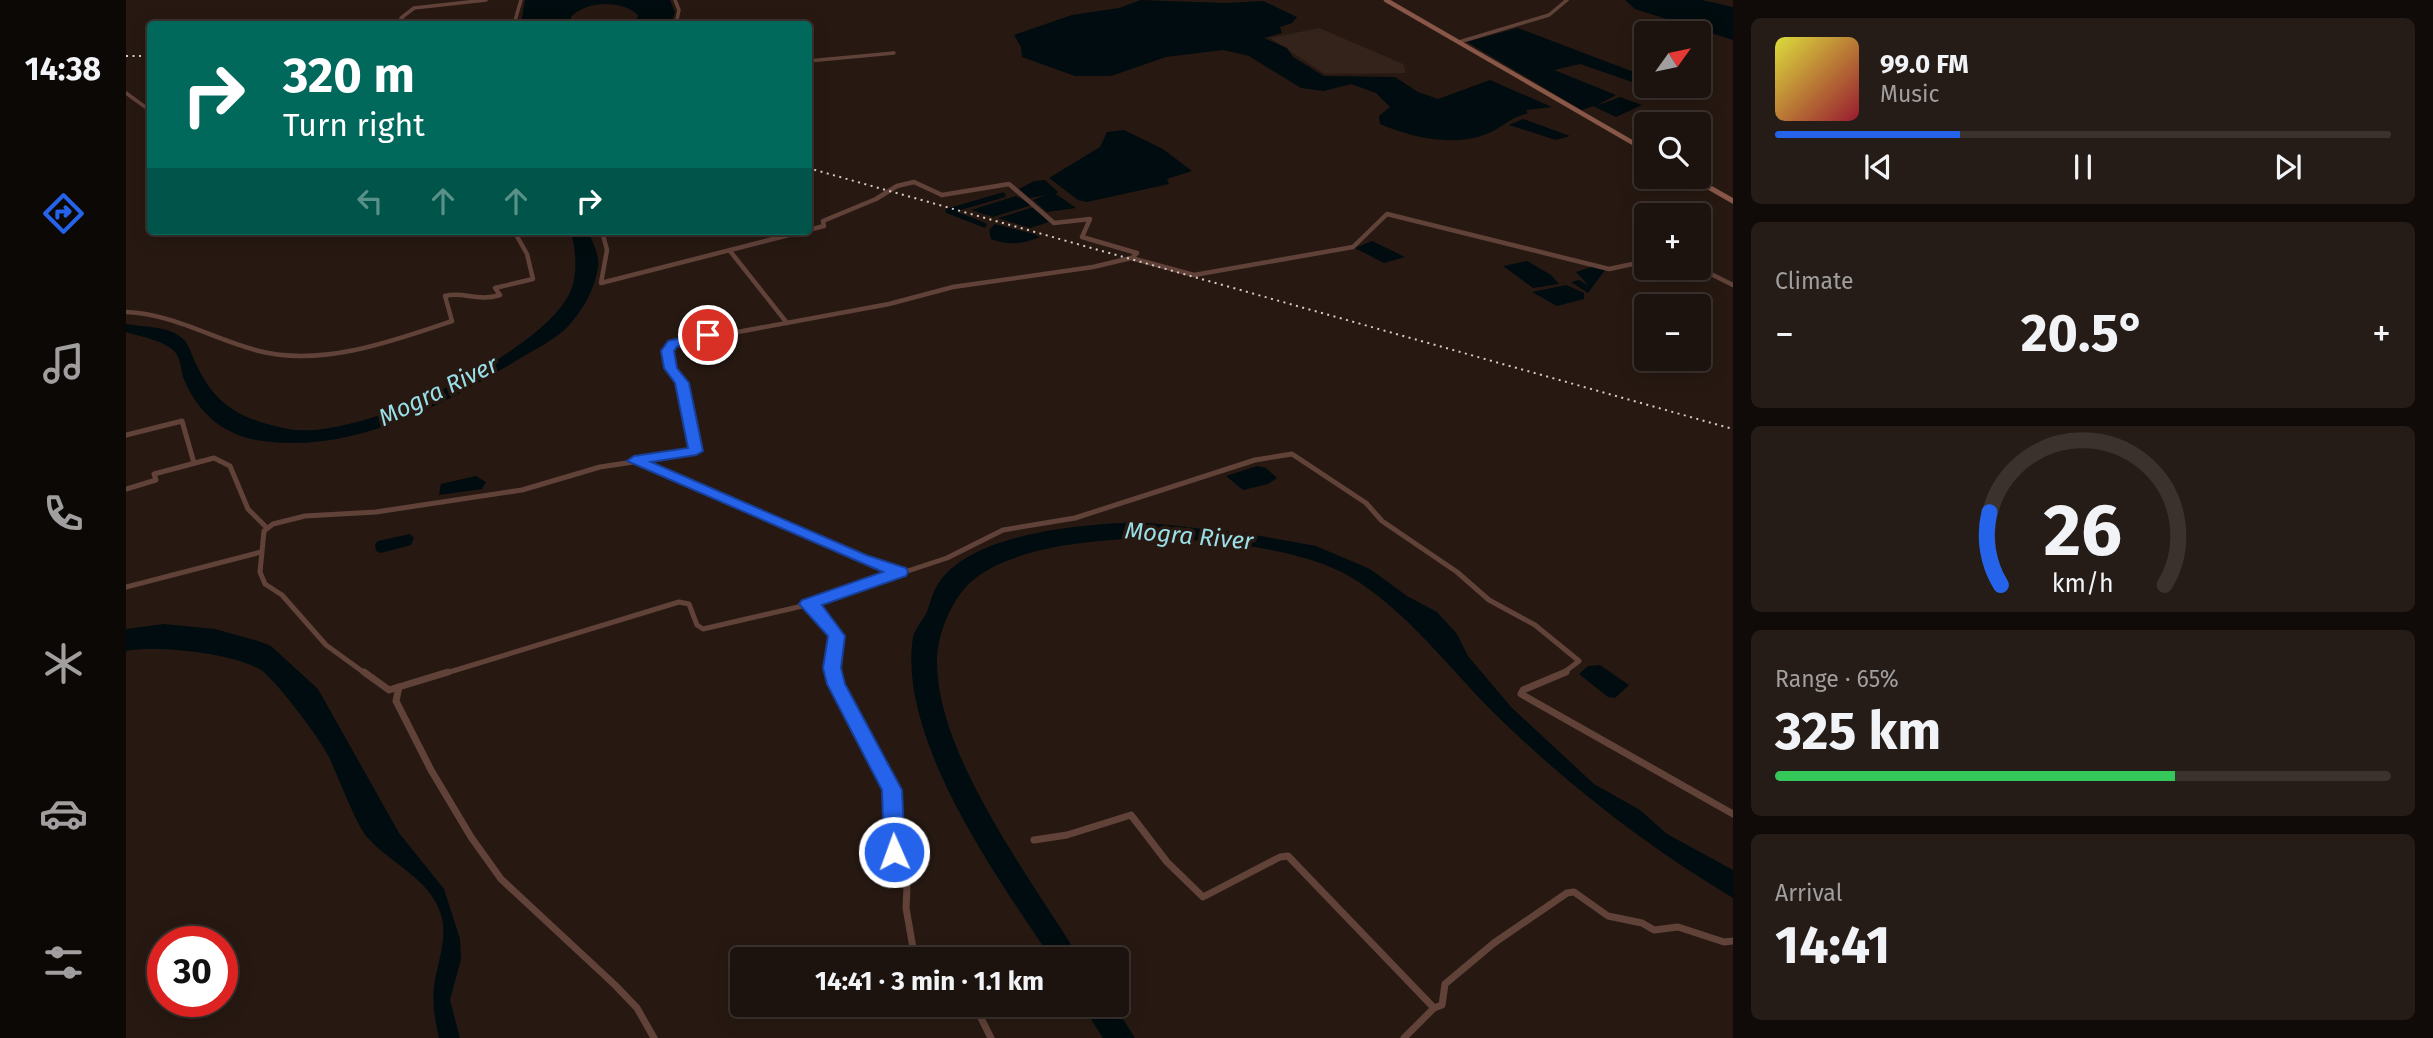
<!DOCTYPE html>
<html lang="en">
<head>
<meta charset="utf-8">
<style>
  body { margin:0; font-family:"Fira Sans",sans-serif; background:#251c17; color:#f1f3f6; height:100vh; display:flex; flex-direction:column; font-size:26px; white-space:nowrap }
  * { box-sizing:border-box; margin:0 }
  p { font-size:23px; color:#a09e9e }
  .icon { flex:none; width:38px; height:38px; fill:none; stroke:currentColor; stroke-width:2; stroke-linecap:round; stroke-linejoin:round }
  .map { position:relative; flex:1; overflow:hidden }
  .side { display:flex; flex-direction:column; gap:18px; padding:18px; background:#100a08; width:700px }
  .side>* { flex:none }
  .top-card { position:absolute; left:21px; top:21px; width:665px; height:214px; border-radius:7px; box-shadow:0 4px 18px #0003,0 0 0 2px #3b322e; background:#00695c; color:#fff; overflow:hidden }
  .needle { width:46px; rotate:57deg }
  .fabs { position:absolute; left:1508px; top:21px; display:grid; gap:14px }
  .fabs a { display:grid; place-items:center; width:77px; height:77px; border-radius:7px; background:#1d130e; box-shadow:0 4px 18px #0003,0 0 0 2px #3b322e; font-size:35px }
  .speed { position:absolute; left:21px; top:926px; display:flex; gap:14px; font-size:35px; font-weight:700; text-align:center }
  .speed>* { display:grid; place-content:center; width:91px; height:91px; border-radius:50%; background:#1d130e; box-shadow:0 4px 18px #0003,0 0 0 2px #3b322e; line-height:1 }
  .speed .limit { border:10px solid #d22; background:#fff; color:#111 }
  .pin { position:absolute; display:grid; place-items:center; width:60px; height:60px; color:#fff; margin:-30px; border:4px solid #fff; border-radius:50%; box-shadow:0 2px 7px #0007 }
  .me { position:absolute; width:77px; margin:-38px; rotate:358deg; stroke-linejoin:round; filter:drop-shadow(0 0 5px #0008) }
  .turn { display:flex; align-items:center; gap:24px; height:147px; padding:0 21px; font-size:32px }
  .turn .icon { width:91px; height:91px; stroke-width:2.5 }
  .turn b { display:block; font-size:49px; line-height:60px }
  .lanes { display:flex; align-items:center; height:66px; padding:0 21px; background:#0003; justify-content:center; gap:35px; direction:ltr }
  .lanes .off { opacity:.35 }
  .big { font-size:52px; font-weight:700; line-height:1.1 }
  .side .tile { flex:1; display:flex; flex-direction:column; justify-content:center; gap:10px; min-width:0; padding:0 24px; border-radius:10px; background:#251c17 }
  .side .dial { align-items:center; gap:0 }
  .dial svg { height:182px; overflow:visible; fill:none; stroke:#3b322e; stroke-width:7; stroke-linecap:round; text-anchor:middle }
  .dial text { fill:#f1f3f6; stroke:none }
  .song { display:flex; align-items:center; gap:21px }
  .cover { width:84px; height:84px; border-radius:10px; background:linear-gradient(135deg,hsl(60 70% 55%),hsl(350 70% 35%)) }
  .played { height:7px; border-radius:4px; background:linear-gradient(90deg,#2563eb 30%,#3b322e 30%) }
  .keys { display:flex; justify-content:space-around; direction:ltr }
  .heat { display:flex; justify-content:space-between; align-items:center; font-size:38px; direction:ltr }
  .charge { height:10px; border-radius:5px; background:linear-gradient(90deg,#34c759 65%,#3b322e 0) }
  .trip { position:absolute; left:604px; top:947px; width:399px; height:70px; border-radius:7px; background:#1d130e; box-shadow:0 4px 18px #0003,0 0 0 2px #3b322e; font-weight:700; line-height:70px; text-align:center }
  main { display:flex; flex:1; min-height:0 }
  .tab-bar { display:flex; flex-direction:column; width:126px; justify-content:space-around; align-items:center; background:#0c0806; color:#a09e9e }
  .tab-bar .icon { width:49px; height:49px }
  .tab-bar .on { color:#2563eb }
  .tab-bar b { font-size:32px; color:#f1f3f6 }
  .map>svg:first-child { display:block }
  .industrial { fill:#33231a }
  .water { fill:#000c0f }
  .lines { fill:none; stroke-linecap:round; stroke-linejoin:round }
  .canal { stroke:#000c0f; stroke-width:5 }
  .street-far3 { stroke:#614239; stroke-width:3.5 }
  .street-far2 { stroke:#614239; stroke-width:4.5 }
  .street-far1 { stroke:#614239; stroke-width:5 }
  .street { stroke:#614239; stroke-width:7 }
  .secondary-far1 { stroke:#885748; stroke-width:4.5 }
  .secondary { stroke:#885748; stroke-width:5 }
  .rail { stroke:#d8cdc8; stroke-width:2; stroke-dasharray:2 4.5; stroke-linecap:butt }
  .route { fill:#2563eb; stroke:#184099; stroke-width:2 }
  .labels { text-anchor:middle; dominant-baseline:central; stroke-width:7; stroke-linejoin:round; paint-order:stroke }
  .water-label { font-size:24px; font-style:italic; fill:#98dfe8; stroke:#271912 }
</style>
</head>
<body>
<main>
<nav class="tab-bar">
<b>14:38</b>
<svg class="icon on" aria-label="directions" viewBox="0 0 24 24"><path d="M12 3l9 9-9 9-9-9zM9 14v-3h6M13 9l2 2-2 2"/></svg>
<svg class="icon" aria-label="music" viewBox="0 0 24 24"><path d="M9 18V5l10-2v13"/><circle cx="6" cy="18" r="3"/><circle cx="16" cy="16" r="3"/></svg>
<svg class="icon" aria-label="phone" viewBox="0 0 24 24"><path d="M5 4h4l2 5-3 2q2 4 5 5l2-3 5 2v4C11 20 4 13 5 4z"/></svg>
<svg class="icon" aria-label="climate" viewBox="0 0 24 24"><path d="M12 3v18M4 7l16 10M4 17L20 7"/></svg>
<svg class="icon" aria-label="car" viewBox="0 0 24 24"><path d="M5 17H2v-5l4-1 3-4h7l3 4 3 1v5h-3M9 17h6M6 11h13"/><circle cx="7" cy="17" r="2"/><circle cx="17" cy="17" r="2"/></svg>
<svg class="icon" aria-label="filters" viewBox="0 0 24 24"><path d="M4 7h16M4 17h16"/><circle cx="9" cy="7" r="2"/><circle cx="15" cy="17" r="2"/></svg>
</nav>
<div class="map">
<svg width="1607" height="1038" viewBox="0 0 1607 1038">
  <rect width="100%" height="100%" fill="#271912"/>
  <polygon class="industrial" points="1193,28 1277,64 1280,73 1199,74 1144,38"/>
  <g class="water">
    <path d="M399 0H544L549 13 544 24H510L512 15C496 0 461 0 445 17V24H395Z"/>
    <path d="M1015 0 1099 3 1137 1 1171 17 1166 23 1154 27 1156 33 1138 38 1161 48 1167 57 1198 76 1269 77 1292 92 1312 99 1364 80 1426 107 1400 110 1402 113C1387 118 1386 119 1374 127 1340 150 1289 139 1254 124L1253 116 1264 107 1250 93 1225 84 1198 91 1175 88 1123 56 1097 50 1040 57 985 76H949L896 57 895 47 888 35 946 15 993 8Z"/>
    <polygon points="1499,0 1576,0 1607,7 1607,40 1509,9"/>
    <polygon points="1392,28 1521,77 1522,86 1518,86 1454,64 1428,70 1490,95 1470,106 1494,97 1516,105 1490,117 1467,106 1456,110 1341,42"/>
    <polygon points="1397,119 1444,136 1430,140 1383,125"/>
    <polygon points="998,130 1037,149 1066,171 1041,179 1043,184 961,202 952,200 923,178 974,147 981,132"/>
    <polygon points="919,180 932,192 930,194 950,208 921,212 907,200 920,195 904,198 893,189 908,181"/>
    <polygon points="890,196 906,205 867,217 845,210"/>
    <polygon points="908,207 923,222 904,228 872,218"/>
    <path d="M869 224 908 234 914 237C897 244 883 246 865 239L863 230Z"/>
    <path d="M445 231H462C466 241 474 256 472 266 470 286 458 308 445 323 433 338 409 349 393 359 316 406 223 456 130 440 94 433 70 410 57 377 55 369 54 357 49 352 38 340 15 337 0 332V324C17 327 43 326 56 338 64 345 66 357 71 366 91 408 118 420 162 429 230 442 407 357 441 298 453 279 450 252 445 231Z"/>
    <polygon points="1246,241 1279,257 1258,263 1229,248"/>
    <polygon points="1401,261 1425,275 1433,284 1407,288 1377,266"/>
    <polygon points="1469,266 1479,270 1462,293 1445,282 1453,280 1463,286 1450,272"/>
    <polygon points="1440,285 1458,293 1458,299 1431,306 1406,292"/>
    <polygon points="1131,466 1140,468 1151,478 1142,484 1117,490 1100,476"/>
    <polygon points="350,476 360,482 356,489 313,495 315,484"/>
    <path d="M1015 522 1124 534 1190 546 1244 569 1281 596 1311 612 1331 634 1342 656 1385 707 1468 784 1514 810 1541 834 1607 870V898C1522 847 1443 786 1372 717 1324 670 1282 611 1223 576 1147 531 916 520 846 581 825 599 810 637 811 664 812 757 906 880 954 959H926C872 879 771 739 787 637 789 629 796 621 800 614 804 605 806 593 812 584 846 532 958 524 1015 522Z"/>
    <polygon points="284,534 288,538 285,545 255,553 250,551 249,544 252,541"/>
    <path d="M38 624 89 629 132 641 145 646 192 689 273 833 318 889 334 939 335 959 324 1000 334 1038H313C309 1020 306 1005 308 986 311 964 321 941 316 918 306 879 267 866 242 838 230 825 212 776 203 757 195 740 150 680 135 670 107 653 32 645 0 651V629Z"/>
    <polygon points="1474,665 1503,685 1489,698 1482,697 1453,674 1462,666"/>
    <polygon points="956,1005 988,1005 1009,1038 977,1038"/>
  </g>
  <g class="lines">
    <polyline class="canal" points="858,225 822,211 877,195"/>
    <g class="street-far3">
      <polyline points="549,0 553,10 550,24"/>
      <polyline points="280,24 275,18 288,8 360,0"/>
      <polyline points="388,24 395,0"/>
      <polyline points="1333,42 1423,15 1441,0"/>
      <polyline points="682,61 768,53"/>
      <polyline points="0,93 22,109 24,116"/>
    </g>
    <g class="street-far2">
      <polyline points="476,231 481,250 475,283 698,226 697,221 750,199 771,186 788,182 816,195 883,184 928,223 964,219 956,237 1011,253 1006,258"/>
      <polyline points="604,251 661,323"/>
      <polyline points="1573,268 1607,285"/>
      <path d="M0 312C48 314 87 339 133 351 196 367 267 341 326 321L319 296C337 291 351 302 374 295L369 288 407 279 401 254 388 231"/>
      <polyline points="558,391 545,368 541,351 547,344 763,304 827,287 967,267 1005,258 1068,275 1227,247 1261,214 1483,269 1521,261"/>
    </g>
    <g class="street-far1">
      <polyline points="0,435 56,421 68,463"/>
      <polyline points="511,462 773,572"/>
      <polyline points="0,489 30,480 28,474 88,458 104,466 122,509 141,528"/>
      <polyline points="0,587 135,552"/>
      <polyline points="682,604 821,558 877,530 949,518 1129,460 1166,454 1240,503 1256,521 1331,572 1363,600 1409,625 1453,661 1436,674"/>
      <polyline points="240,674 200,645 156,595 139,584 134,572 138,531 147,524 179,516 250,512 396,490 474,467 567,453 570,449 557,389"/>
      <polyline points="317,674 553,602 563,604 571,625 577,629 685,604 711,636 707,674"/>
    </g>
    <g class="street">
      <polyline points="238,672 263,690 322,672"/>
      <polyline points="707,672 710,684 766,790 768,852 781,887 780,908 787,948 793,953 816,950 825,959"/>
      <polyline points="1440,672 1397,690 1395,694 1607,814"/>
      <polyline points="273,687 270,701 305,770 345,837 375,879 489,985 511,1008 528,1038"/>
      <polyline points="908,840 941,835 1005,815 1041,862 1077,897 1154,857 1162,856 1308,1008"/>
      <polyline points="848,1004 865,1038"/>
      <polyline points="1278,1038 1308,1008 1316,1005 1319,984 1368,943 1441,893 1448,892 1482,916 1516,923 1528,930 1552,927 1598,942 1607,941"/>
    </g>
    <polyline class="secondary-far1" points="1260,0 1521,151"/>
    <polyline class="secondary" points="1565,177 1607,201"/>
    <g class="rail">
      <polyline points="0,56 24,56"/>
      <polyline points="682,168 1607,429"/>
    </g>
  </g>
  <polygon class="route" points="582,331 588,335 586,338 551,347 548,351 551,368 563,383 577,451 570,455 525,462 740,555 780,568 782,572 780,576 696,605 719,636 715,668 719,684 776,790 779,852 776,858 761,858 758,852 756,790 701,684 697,668 702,636 673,604 676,600 757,572 501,461 508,456 562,448 549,383 538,368 535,351 542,341"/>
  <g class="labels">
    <g class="water-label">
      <text transform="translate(312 391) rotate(-26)">Mogra River</text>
      <text transform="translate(1063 536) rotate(5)">Mogra River</text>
    </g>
  </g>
</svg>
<div class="fabs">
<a><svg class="needle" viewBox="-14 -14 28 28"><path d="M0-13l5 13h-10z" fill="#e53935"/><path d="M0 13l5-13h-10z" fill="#a09e9e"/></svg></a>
<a><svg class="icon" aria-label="search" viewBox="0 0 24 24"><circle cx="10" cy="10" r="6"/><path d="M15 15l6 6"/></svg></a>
<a>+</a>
<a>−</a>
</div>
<div class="speed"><div class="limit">30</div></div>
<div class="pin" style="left:582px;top:335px;background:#d93025"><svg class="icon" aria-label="arrive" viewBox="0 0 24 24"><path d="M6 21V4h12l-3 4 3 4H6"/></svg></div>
<svg class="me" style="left:768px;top:852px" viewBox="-20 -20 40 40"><circle r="17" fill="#2563eb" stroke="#fff" stroke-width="3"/><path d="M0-11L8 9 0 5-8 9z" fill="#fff"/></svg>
<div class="trip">14:41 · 3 min · 1.1 km</div>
<div class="top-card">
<div class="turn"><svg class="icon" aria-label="right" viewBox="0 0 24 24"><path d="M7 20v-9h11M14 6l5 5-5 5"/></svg><div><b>320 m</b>Turn right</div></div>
<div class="lanes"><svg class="icon off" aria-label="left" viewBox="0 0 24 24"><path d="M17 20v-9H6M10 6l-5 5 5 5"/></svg><svg class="icon off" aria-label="ahead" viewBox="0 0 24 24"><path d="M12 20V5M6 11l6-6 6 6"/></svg><svg class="icon off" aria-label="ahead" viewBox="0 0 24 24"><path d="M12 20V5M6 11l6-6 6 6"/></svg><svg class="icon" aria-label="right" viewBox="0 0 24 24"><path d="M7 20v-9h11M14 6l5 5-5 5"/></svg></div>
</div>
</div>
<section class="side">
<div class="tile">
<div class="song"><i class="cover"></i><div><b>99.0 FM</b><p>Music</p></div></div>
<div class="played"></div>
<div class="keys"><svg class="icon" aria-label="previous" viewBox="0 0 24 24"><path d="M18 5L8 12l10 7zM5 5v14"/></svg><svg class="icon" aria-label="pause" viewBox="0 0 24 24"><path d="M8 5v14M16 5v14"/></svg><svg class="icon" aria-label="next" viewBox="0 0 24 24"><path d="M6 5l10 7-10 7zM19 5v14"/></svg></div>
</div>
<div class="tile"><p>Climate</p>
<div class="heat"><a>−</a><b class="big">20.5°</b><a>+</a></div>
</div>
<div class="tile dial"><svg viewBox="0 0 100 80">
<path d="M14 69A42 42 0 1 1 86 69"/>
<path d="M14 69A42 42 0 0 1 9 37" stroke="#2563eb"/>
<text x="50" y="56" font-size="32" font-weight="700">26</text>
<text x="50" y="72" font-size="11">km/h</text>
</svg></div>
<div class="tile"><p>Range · 65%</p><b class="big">325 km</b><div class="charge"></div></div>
<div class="tile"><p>Arrival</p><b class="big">14:41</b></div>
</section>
</main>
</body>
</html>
